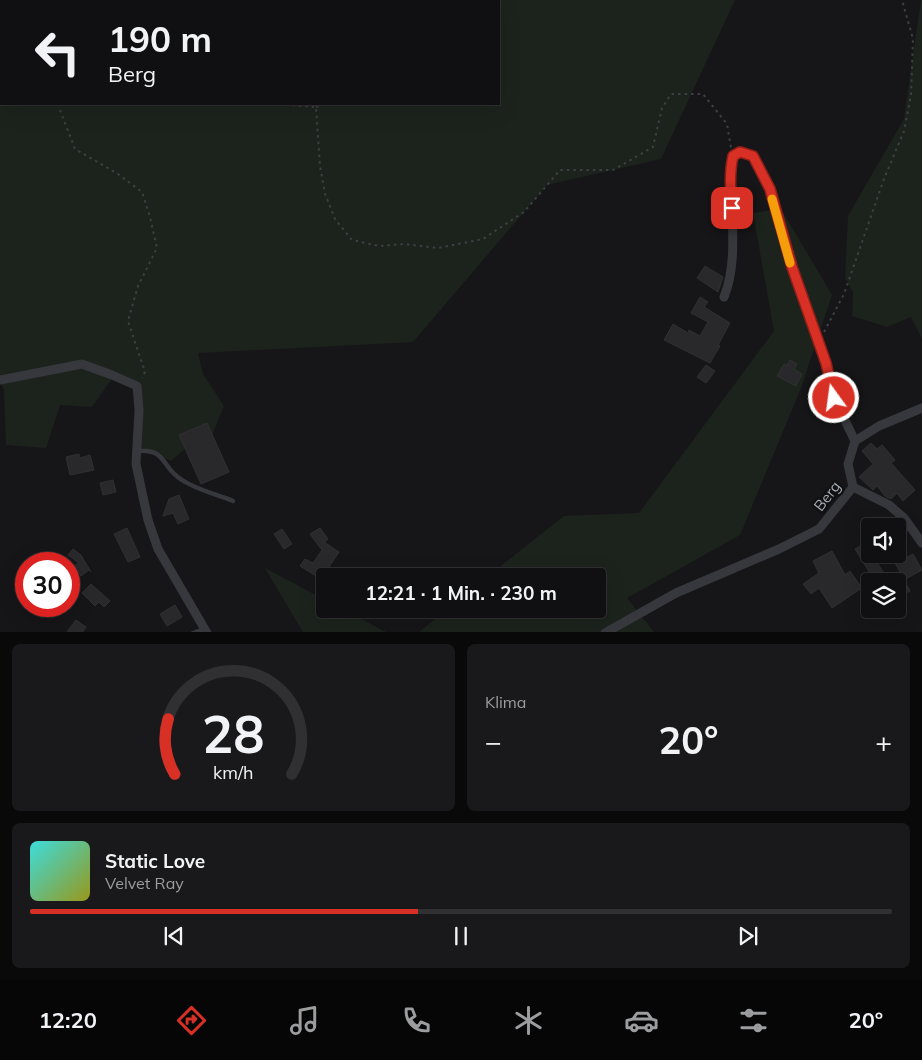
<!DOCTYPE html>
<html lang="de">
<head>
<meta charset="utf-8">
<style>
  body { margin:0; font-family:Mulish,sans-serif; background:#19191b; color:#f1f3f6; height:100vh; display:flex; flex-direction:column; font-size:19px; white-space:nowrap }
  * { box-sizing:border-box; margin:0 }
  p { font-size:16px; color:#9c9d9f }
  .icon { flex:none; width:28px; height:28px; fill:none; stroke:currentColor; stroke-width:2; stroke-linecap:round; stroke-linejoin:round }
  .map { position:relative; height:632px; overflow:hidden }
  .sheet { display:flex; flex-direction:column; gap:12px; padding:12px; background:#09090a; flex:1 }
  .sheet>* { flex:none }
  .guide { position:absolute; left:0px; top:0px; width:500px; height:105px; box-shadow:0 5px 20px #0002,0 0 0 1px #303032; background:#101012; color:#f1f3f6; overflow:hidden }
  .controls { position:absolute; left:861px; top:518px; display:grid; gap:10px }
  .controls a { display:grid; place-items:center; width:45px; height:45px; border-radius:5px; background:#101012; box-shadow:0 5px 20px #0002,0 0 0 1px #303032; font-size:25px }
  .speed { position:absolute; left:15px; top:552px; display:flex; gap:10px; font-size:25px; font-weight:700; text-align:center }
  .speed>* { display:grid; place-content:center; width:65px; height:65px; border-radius:50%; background:#101012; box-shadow:0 5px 20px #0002,0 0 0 1px #303032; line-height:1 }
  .speed .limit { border:8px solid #d22; background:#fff; color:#111 }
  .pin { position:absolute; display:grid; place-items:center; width:42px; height:42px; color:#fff; margin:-21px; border-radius:10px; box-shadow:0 2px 8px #0006 }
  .me { position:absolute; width:55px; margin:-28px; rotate:346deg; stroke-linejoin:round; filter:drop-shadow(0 0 4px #0008) }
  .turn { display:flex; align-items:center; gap:18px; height:105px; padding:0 25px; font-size:22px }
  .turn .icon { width:65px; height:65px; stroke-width:2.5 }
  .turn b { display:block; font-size:35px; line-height:42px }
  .big { font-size:38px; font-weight:700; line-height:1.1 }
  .sheet .widget { flex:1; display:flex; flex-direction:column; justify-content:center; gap:8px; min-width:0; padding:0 18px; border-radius:8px; background:#19191b }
  .sheet .dial { align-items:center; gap:0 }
  .dial svg { height:130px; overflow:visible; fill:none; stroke:#303032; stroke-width:7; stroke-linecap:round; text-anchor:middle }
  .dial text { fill:#f1f3f6; stroke:none }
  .song { display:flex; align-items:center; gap:15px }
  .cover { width:60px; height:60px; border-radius:8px; background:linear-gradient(135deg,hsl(180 70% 55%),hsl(60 70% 35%)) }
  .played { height:5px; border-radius:2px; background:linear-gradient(90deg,#d93025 45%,#303032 45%) }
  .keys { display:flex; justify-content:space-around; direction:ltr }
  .heat { display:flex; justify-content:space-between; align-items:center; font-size:28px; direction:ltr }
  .sheet .tiles { flex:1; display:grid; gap:12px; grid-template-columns:1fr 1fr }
  .widget:last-child { grid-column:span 2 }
  .trip { position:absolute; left:316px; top:568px; width:290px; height:50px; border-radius:5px; background:#101012; box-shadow:0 5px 20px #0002,0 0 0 1px #303032; font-weight:700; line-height:50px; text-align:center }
  .tabs { display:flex; height:80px; justify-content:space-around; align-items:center; background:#060607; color:#9c9d9f }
  .tabs .icon { width:35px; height:35px }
  .tabs .current { color:#d93025 }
  .tabs b { font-size:22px; color:#f1f3f6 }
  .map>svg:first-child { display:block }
  .green { fill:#1c231d; fill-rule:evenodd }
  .building { fill:#29292c; stroke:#303034 }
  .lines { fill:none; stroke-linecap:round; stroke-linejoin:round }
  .path { stroke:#3d3f44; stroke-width:2; stroke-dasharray:2.5 4; stroke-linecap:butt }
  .service { stroke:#37383d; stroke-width:4.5 }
  .minor { stroke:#37383d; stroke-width:9 }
  .route-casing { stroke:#8d1f18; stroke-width:12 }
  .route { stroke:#d93025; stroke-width:9 }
  .slow { stroke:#f59e0b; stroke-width:9 }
  .labels { text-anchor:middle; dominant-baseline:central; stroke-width:5; stroke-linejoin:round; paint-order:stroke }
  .street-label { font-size:15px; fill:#a8adb8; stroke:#111113 }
</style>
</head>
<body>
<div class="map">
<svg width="922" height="633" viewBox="0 0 922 633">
  <rect width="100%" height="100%" fill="#161618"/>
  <g class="green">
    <path d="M0 0H735L661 159 547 185 413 342 198 353 203 374 224 406 209 442 188 446 171 461 140 447 141 387 116 373 92 407 60 405 46 448 6 445 4 390 0 382ZM1 1H499V104H1Z"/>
    <polygon points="921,0 922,0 922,339 911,317 887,327 852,316 853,292 845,278 848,216 904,119"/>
    <polygon points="781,209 832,295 801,388 740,535 627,598 654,632 418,633 447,609 598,609 598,576 488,576 564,516 639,513 774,331 753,213"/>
    <polygon points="265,568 325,600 325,609 342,609 386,632 303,632"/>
  </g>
  <g class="building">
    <polygon points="705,266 723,277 718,292 697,278"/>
    <polygon points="700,297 708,302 704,307 730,323 718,345 720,346 710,363 664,340 673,324 688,333 689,330 700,336 708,322 691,313"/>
    <polygon points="790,360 797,364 794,369 802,374 796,386 777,376 784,364 787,366"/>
    <polygon points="706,365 715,371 706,383 697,377"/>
    <polygon points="207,423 229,472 201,484 179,435"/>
    <polygon points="871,443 877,449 882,445 895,460 891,463 915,490 903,501 897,493 891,499 886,497 877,486 873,490 872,489 859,477 873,464 862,451"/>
    <polygon points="79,454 80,458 90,455 94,470 70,475 66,457"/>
    <polygon points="113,480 116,492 103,495 100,483"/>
    <polygon points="179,495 189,519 178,524 173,513 163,516 169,499"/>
    <polygon points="127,528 140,557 128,562 114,534"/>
    <polygon points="320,528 328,539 324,542 339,552 321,579 300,566 305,559 313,563 322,550 310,534"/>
    <polygon points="282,529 292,544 284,549 274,534"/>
    <polygon points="866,543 870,550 870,554 872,554 883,572 873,578 855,549"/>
    <polygon points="73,549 81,555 91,572 89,570 81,576 74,566 79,563 68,555"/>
    <polygon points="832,551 845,575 850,571 862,588 832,608 819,588 811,594 803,584 819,573 813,561"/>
    <polygon points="913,554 922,570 904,580 910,591 898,597 898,581 903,578 904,579 895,563"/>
    <polygon points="91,584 110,601 104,607 99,602 95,606 82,593"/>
    <polygon points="175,605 182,617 167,626 160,614"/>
    <polygon points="76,620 86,627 82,633 66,633"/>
  </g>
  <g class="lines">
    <g class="path">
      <polyline points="60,0 61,1"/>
      <polyline points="429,1 430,0"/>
      <polyline points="0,56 1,57"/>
      <polyline points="286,104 288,105 316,107 320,166 325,194 335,219 352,240 379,246 404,244 438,248 483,239 524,212 560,170 613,170 653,147 662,108 671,94 703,94 727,124 731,148"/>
      <polyline points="316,107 326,104"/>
      <polyline points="60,110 75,149 118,174 142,192 150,217 157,248 138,286 128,321 145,372 142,378"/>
      <polyline points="824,332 844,294 884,179 904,131 911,95 913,39 902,0"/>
    </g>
    <g class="service">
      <path d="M136 451C168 448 160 467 182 480 197 490 216 494 233 501"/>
      <polyline points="193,633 204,629"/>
    </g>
    <g class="minor">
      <path d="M724 297C735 270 733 238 732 210 731 191 728 175 733 156L740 152 753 156 770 189 792 267 825 363 834 398 855 441 848 464 853 487"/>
      <polyline points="0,380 82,364 112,375 137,386 139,410 136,464 148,520 158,549 207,633"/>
      <polyline points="855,441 879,426 922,408"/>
      <polyline points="853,487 889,505 904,518 922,543"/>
      <polyline points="605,633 676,593 779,549 819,529 853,487"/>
    </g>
  </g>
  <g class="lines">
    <g class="route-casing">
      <path id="route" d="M732 208C730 190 729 174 733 156L740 152 753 156 770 189 792 267 826 363 834 398"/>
    </g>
    <use href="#route" class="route"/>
    <polyline class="slow" points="772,199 790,263"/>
  </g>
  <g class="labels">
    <g class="street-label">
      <text transform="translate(827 496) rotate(-52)">Berg</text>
    </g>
  </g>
</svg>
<div class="controls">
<a><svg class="icon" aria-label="sound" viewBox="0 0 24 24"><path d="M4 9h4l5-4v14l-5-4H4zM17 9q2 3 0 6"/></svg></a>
<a><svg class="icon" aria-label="layers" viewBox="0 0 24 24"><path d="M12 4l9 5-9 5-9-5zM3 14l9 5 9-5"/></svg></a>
</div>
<div class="speed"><div class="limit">30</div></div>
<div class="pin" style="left:732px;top:208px;background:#d93025"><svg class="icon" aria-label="arrive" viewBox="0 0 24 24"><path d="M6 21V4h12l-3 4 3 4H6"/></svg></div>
<svg class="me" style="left:834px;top:398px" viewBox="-20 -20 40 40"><circle r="17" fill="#d93025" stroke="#fff" stroke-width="3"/><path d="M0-11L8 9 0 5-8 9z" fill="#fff"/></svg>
<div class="trip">12:21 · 1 Min. · 230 m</div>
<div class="guide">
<div class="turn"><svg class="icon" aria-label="left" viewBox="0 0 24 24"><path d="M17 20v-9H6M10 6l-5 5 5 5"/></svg><div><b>190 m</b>Berg</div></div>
</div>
</div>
<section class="sheet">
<div class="tiles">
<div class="widget dial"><svg viewBox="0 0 100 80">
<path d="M14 69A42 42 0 1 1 86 69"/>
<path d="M14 69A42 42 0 0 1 10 35" stroke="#d93025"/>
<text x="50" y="56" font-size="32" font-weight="700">28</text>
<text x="50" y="72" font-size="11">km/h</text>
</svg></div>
<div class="widget"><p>Klima</p>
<div class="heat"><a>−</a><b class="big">20°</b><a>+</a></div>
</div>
<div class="widget">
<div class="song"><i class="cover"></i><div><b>Static Love</b><p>Velvet Ray</p></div></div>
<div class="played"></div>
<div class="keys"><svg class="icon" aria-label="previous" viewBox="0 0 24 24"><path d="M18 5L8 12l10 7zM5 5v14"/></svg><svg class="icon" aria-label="pause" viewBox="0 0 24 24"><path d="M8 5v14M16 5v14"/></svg><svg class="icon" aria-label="next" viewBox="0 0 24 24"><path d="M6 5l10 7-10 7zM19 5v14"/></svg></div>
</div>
</div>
</section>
<nav class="tabs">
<b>12:20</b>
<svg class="icon current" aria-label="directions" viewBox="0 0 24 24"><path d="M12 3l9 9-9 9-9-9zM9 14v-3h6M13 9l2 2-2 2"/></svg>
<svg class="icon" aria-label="music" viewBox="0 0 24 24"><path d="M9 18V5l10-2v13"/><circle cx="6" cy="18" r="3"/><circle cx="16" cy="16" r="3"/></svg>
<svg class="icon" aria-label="phone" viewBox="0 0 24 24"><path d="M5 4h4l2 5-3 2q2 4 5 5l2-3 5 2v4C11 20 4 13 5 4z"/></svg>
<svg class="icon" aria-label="climate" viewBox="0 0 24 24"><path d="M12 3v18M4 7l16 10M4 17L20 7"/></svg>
<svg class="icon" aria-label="car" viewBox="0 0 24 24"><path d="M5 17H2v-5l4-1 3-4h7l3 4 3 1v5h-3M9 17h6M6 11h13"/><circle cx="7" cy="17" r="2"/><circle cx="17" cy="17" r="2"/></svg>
<svg class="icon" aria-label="filters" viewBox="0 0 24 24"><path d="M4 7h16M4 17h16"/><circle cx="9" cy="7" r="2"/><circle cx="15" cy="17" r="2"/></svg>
<b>20°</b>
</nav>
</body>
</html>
